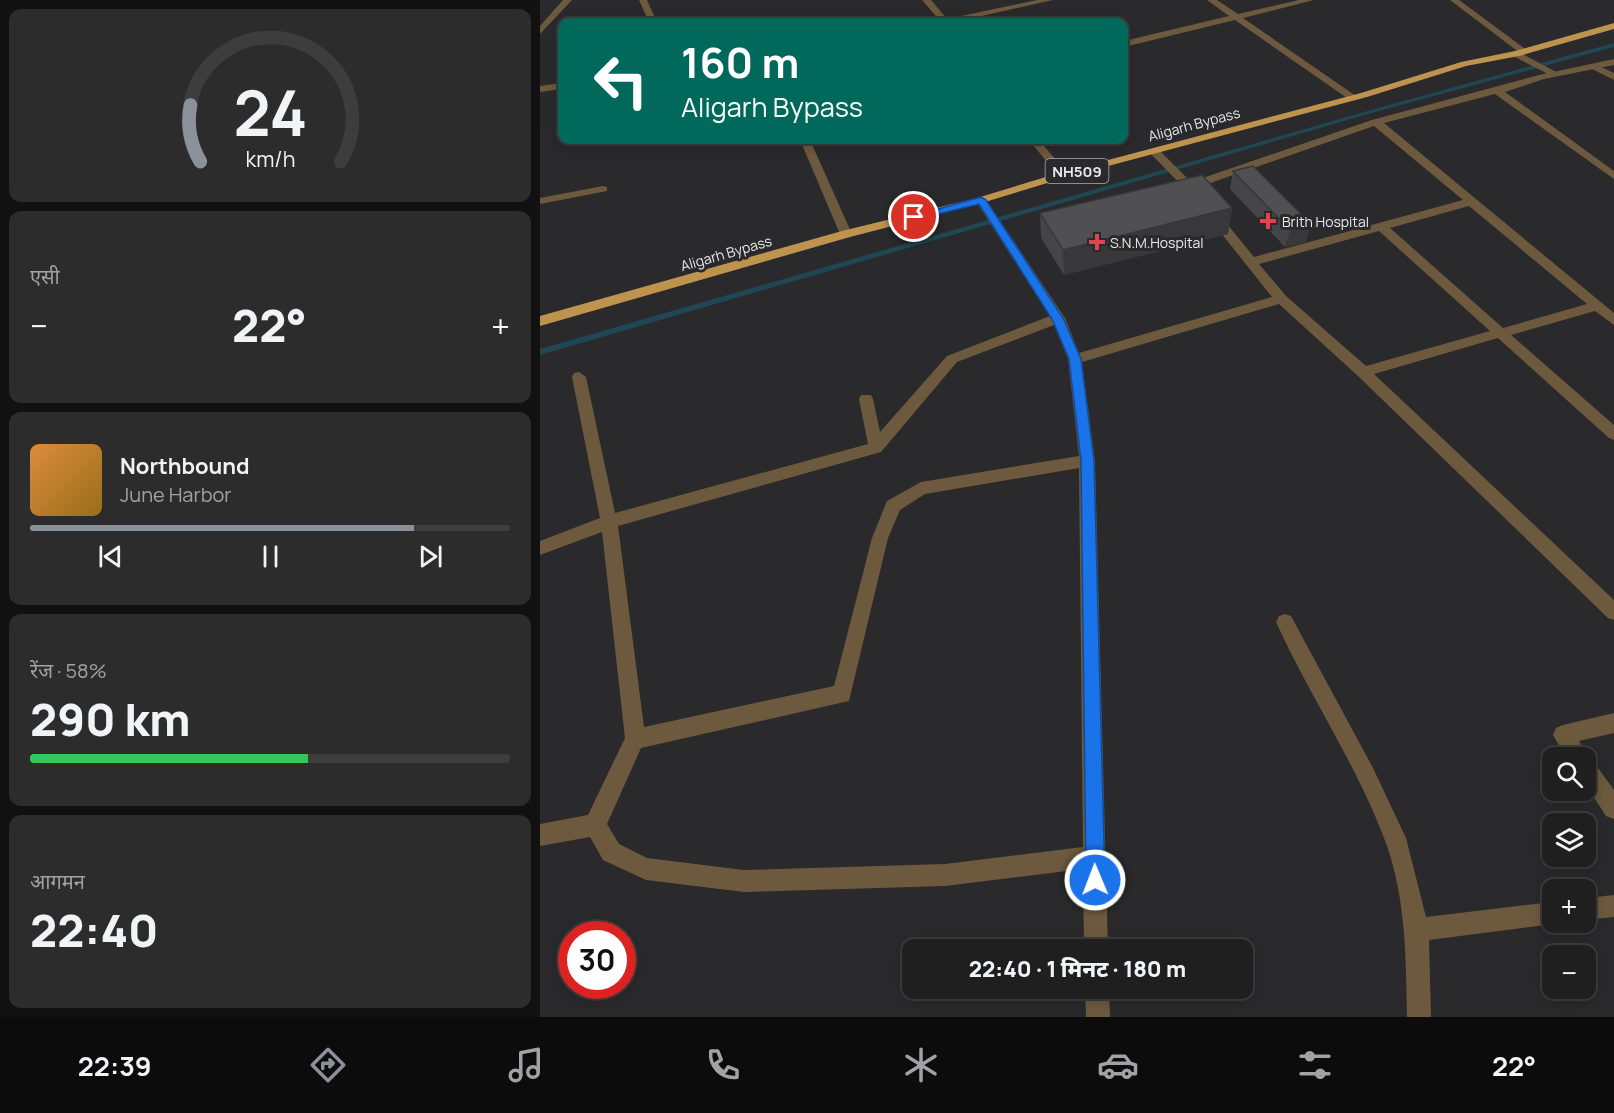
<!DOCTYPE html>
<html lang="hi">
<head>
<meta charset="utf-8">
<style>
  body { margin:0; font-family:Manrope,"Noto Sans Devanagari",sans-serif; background:#2d2c2d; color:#f1f3f6; height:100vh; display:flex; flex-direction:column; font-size:22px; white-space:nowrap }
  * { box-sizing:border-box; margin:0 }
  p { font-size:20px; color:#a2a2a5 }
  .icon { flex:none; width:33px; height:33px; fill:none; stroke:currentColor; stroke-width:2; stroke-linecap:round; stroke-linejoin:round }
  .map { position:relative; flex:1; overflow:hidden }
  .details { display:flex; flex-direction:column; gap:9px; padding:9px; background:#121112; width:540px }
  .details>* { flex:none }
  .hud { position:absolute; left:18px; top:18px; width:570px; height:126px; border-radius:12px; box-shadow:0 3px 15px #0003,0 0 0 2px #3d3d3e; background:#00695c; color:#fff; overflow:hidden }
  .buttons { position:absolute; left:1002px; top:747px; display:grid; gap:12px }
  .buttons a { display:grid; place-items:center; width:54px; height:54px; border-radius:12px; background:#201f20; box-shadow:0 3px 15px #0003,0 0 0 2px #3d3d3e; font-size:30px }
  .speed { position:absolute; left:18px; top:921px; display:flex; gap:12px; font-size:30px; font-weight:700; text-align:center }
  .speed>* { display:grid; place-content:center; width:78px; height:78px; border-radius:50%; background:#201f20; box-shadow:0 3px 15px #0003,0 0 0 2px #3d3d3e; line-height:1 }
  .speed .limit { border:9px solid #d22; background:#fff; color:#111 }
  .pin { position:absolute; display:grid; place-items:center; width:51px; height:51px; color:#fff; margin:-26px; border:3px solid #fff; border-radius:50%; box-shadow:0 2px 6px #0007 }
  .me { position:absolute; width:66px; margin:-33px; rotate:359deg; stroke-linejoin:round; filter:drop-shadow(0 0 4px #0008) }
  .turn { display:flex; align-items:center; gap:21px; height:126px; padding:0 24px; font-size:27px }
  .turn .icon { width:78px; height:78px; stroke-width:2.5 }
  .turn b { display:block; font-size:42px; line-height:51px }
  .big { font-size:45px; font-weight:800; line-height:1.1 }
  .details .widget { flex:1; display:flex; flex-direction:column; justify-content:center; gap:9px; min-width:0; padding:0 21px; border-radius:12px; background:#2d2c2d }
  .details .dial { align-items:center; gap:0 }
  .dial svg { height:156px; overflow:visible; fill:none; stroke:#3d3d3e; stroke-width:7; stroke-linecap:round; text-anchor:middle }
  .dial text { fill:#f1f3f6; stroke:none }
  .song { display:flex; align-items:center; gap:18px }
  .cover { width:72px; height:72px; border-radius:9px; background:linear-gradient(135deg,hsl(30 70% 55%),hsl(40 70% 35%)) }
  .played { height:6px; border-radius:3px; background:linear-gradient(90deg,#8c9099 80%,#3d3d3e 80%) }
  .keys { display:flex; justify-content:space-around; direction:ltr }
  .heat { display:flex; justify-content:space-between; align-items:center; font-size:33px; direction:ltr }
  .charge { height:9px; border-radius:4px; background:linear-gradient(90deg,#34c759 58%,#3d3d3e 0) }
  .trip { position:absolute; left:362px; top:939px; width:351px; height:60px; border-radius:12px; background:#201f20; box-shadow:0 3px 15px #0003,0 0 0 2px #3d3d3e; font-weight:800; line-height:60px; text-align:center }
  .tab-bar { display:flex; height:96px; justify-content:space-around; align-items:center; background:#0d0c0d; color:#a2a2a5 }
  .tab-bar .icon { width:42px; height:42px }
  .tab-bar .selected { color:#8c9099 }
  .tab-bar b { font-size:27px; color:#f1f3f6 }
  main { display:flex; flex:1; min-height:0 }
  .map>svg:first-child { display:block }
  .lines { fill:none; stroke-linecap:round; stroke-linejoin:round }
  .stream { fill:#204854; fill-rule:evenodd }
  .minor { fill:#6d5a3e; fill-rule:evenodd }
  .tertiary { fill:#6d5a3e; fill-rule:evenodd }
  .trunk { fill:#be934e; fill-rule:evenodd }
  .wall { fill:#454447 }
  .shaded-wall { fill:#383739 }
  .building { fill:#504f52; stroke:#383739; stroke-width:1.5 }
  .route { fill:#1a73e8; stroke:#114b97; stroke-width:1.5 }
  .health-dot { fill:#e0444e; stroke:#2a292b; stroke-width:2 }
  .labels { text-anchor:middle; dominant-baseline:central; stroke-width:6; stroke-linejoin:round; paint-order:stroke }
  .far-street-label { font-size:14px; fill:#e9e8ea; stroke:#2a292b }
  .far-poi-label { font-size:14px; fill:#e9e8ea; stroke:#2a292b; text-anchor:start }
  .shield { fill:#2a292b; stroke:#b0afb1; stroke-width:1.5 }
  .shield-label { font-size:15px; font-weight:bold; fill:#e9e8ea }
</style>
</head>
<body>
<main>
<section class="details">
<div class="widget dial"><svg viewBox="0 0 100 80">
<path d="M14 69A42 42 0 1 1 86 69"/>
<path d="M14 69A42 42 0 0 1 9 40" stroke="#8c9099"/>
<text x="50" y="56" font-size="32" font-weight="700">24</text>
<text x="50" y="72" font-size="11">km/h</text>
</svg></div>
<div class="widget"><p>एसी</p>
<div class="heat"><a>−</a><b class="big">22°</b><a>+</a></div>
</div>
<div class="widget">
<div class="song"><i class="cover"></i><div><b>Northbound</b><p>June Harbor</p></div></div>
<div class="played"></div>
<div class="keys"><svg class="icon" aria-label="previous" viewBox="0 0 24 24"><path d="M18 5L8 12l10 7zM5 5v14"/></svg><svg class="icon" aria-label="pause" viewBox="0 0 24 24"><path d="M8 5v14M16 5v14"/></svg><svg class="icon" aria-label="next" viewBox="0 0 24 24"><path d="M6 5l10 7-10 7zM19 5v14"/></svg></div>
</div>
<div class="widget"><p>रेंज · 58%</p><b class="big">290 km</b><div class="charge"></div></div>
<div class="widget"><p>आगमन</p><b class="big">22:40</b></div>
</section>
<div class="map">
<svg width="1074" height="1017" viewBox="0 0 1074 1017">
  <rect width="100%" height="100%" fill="#2a292b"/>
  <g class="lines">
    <polygon class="stream" points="1074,43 1074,47 835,112 0,355 0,349 831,110"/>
    <g class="minor">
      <polygon points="23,0 32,0 0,34 0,26"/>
      <polygon points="99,0 107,0 117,22 109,22"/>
      <polygon points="382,0 391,0 407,19 497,0 513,0 415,22 401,22"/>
      <polygon points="667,0 677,0 698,14 759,0 774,0 703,18 816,96 807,98 695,20 584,47 584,41 689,16"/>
      <polygon points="910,0 919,0 988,51 980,53"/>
      <path d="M1074 59V65L1004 79 965 92 1074 171V179L955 94 844 123 1074 313V325L1055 311 971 335 1074 425V440L1069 438 958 338 834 374 1074 600V620L1068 618 818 376 739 304 542 362 555 461 568 950H544L543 869 405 886 204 892 106 880 63 860 50 837 0 846V824L48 815 85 738 62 532 0 555V541L60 518 32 377 34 373 39 372 46 377 75 513 328 444 319 399 321 395H331L333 399 340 432 407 356 510 316 435 200 437 198H445L525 318 539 353 732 297 670 219V213H678L714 257 923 200 834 126 656 188 662 194 656 197 652 196 610 153V149H618L651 182 832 120 999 75ZM929 206 1047 304 963 328 850 228ZM839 231 950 331 826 366 746 296 719 264ZM514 325 528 359 539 456 381 482 347 501 332 538 294 686 104 727 78 526 341 452 417 362ZM539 468 543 847 405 864 204 870 107 858 79 844 67 824 101 748 309 701 348 538 360 510 385 494Z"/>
      <polygon points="22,83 22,89 0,92 0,86"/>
      <polygon points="260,140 270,140 312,234 310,237 306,238 300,234"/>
      <polygon points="489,140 499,140 527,173 527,177 519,177"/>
      <polygon points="63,186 67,187 67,191 0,204 0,198"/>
      <path d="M745 614 751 616 833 768 866 838 886 917 1012 902V922H1017L1012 924 889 940 891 1017H867C866 960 866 901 847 846 819 768 770 697 736 622L739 616Z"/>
      <polygon points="1074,713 1074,733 1039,741 1048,759 1053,761 1074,790 1074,819 1066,816 1046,785 1046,758 1026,758 1013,735 1016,728 1023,725"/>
      <polygon points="1074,895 1074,917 1046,920 1046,898"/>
      <polygon points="545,988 569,988 570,1017 546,1017"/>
    </g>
    <g class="tertiary">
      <polygon points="973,52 979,52 1020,74 1012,76 973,56"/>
      <polygon points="1055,64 1074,73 1074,80 1052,69 1050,67"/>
    </g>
    <polygon class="trunk" points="1074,23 1074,29 979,56 926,66 827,97 527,177 445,202 310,237 0,326 0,316 302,231 437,198 519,173 821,93 921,62 975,51"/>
  </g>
  <g class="wall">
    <polygon points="693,171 766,242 745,247 690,189"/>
    <polygon points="692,208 688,234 524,275 501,238 500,213"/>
  </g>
  <g class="shaded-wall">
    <polygon points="692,208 688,234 524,275 523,250"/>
    <polygon points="771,224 766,242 745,247 750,230"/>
  </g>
  <g class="building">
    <polygon points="713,166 771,224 750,230 693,171"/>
    <polygon points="662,175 692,208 523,250 500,213"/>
  </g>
  <polygon class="route" points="441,197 446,200 523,318 541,359 554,461 565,880 562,886 555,889 549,886 546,880 541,461 529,359 512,319 439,204 374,220 369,217"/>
  <g class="health-dot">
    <path d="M725 212h6v6h6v6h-6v6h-6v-6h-6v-6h6z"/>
    <path d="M554 233h6v6h6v6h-6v6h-6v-6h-6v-6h6z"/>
  </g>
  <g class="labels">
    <g class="far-street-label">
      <text transform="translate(654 124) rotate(-15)">Aligarh Bypass</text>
      <text transform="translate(186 253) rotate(-16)">Aligarh Bypass</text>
    </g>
    <g class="far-poi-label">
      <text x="742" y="221">Brith Hospital</text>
      <text x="570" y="242">S.N.M.Hospital</text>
    </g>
    <rect class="shield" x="505.5" y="159" width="63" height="24" rx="4.5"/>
    <g class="shield-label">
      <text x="537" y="171">NH509</text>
    </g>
  </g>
</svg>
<div class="buttons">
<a><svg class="icon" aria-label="search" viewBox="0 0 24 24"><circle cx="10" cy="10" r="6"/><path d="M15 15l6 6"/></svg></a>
<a><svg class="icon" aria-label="layers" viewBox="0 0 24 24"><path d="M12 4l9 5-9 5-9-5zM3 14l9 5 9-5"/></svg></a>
<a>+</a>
<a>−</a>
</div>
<div class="speed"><div class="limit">30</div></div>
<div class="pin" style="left:374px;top:217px;background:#d93025"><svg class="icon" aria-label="arrive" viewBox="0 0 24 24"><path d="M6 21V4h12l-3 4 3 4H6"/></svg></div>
<svg class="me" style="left:555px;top:880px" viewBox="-20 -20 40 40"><circle r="17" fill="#1a73e8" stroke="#fff" stroke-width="3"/><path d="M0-11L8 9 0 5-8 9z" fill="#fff"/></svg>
<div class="trip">22:40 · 1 मिनट · 180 m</div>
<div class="hud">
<div class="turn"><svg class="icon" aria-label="left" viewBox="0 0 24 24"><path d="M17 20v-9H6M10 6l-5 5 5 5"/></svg><div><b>160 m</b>Aligarh Bypass</div></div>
</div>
</div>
</main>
<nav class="tab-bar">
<b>22:39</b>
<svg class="icon selected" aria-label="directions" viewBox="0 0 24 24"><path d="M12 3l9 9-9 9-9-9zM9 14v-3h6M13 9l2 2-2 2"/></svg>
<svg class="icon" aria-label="music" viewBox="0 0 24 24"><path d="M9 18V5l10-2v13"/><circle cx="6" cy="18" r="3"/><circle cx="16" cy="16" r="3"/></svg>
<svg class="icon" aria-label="phone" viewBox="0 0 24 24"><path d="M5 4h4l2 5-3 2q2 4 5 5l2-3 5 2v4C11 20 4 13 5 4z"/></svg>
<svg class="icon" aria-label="climate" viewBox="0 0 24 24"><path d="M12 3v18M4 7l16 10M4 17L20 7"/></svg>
<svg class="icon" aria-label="car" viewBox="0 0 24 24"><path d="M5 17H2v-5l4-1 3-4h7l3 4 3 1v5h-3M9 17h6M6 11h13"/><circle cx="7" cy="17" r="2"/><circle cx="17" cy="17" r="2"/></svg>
<svg class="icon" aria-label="filters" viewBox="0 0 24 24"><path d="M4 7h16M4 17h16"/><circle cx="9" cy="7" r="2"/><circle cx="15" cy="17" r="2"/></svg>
<b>22°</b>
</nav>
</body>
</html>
